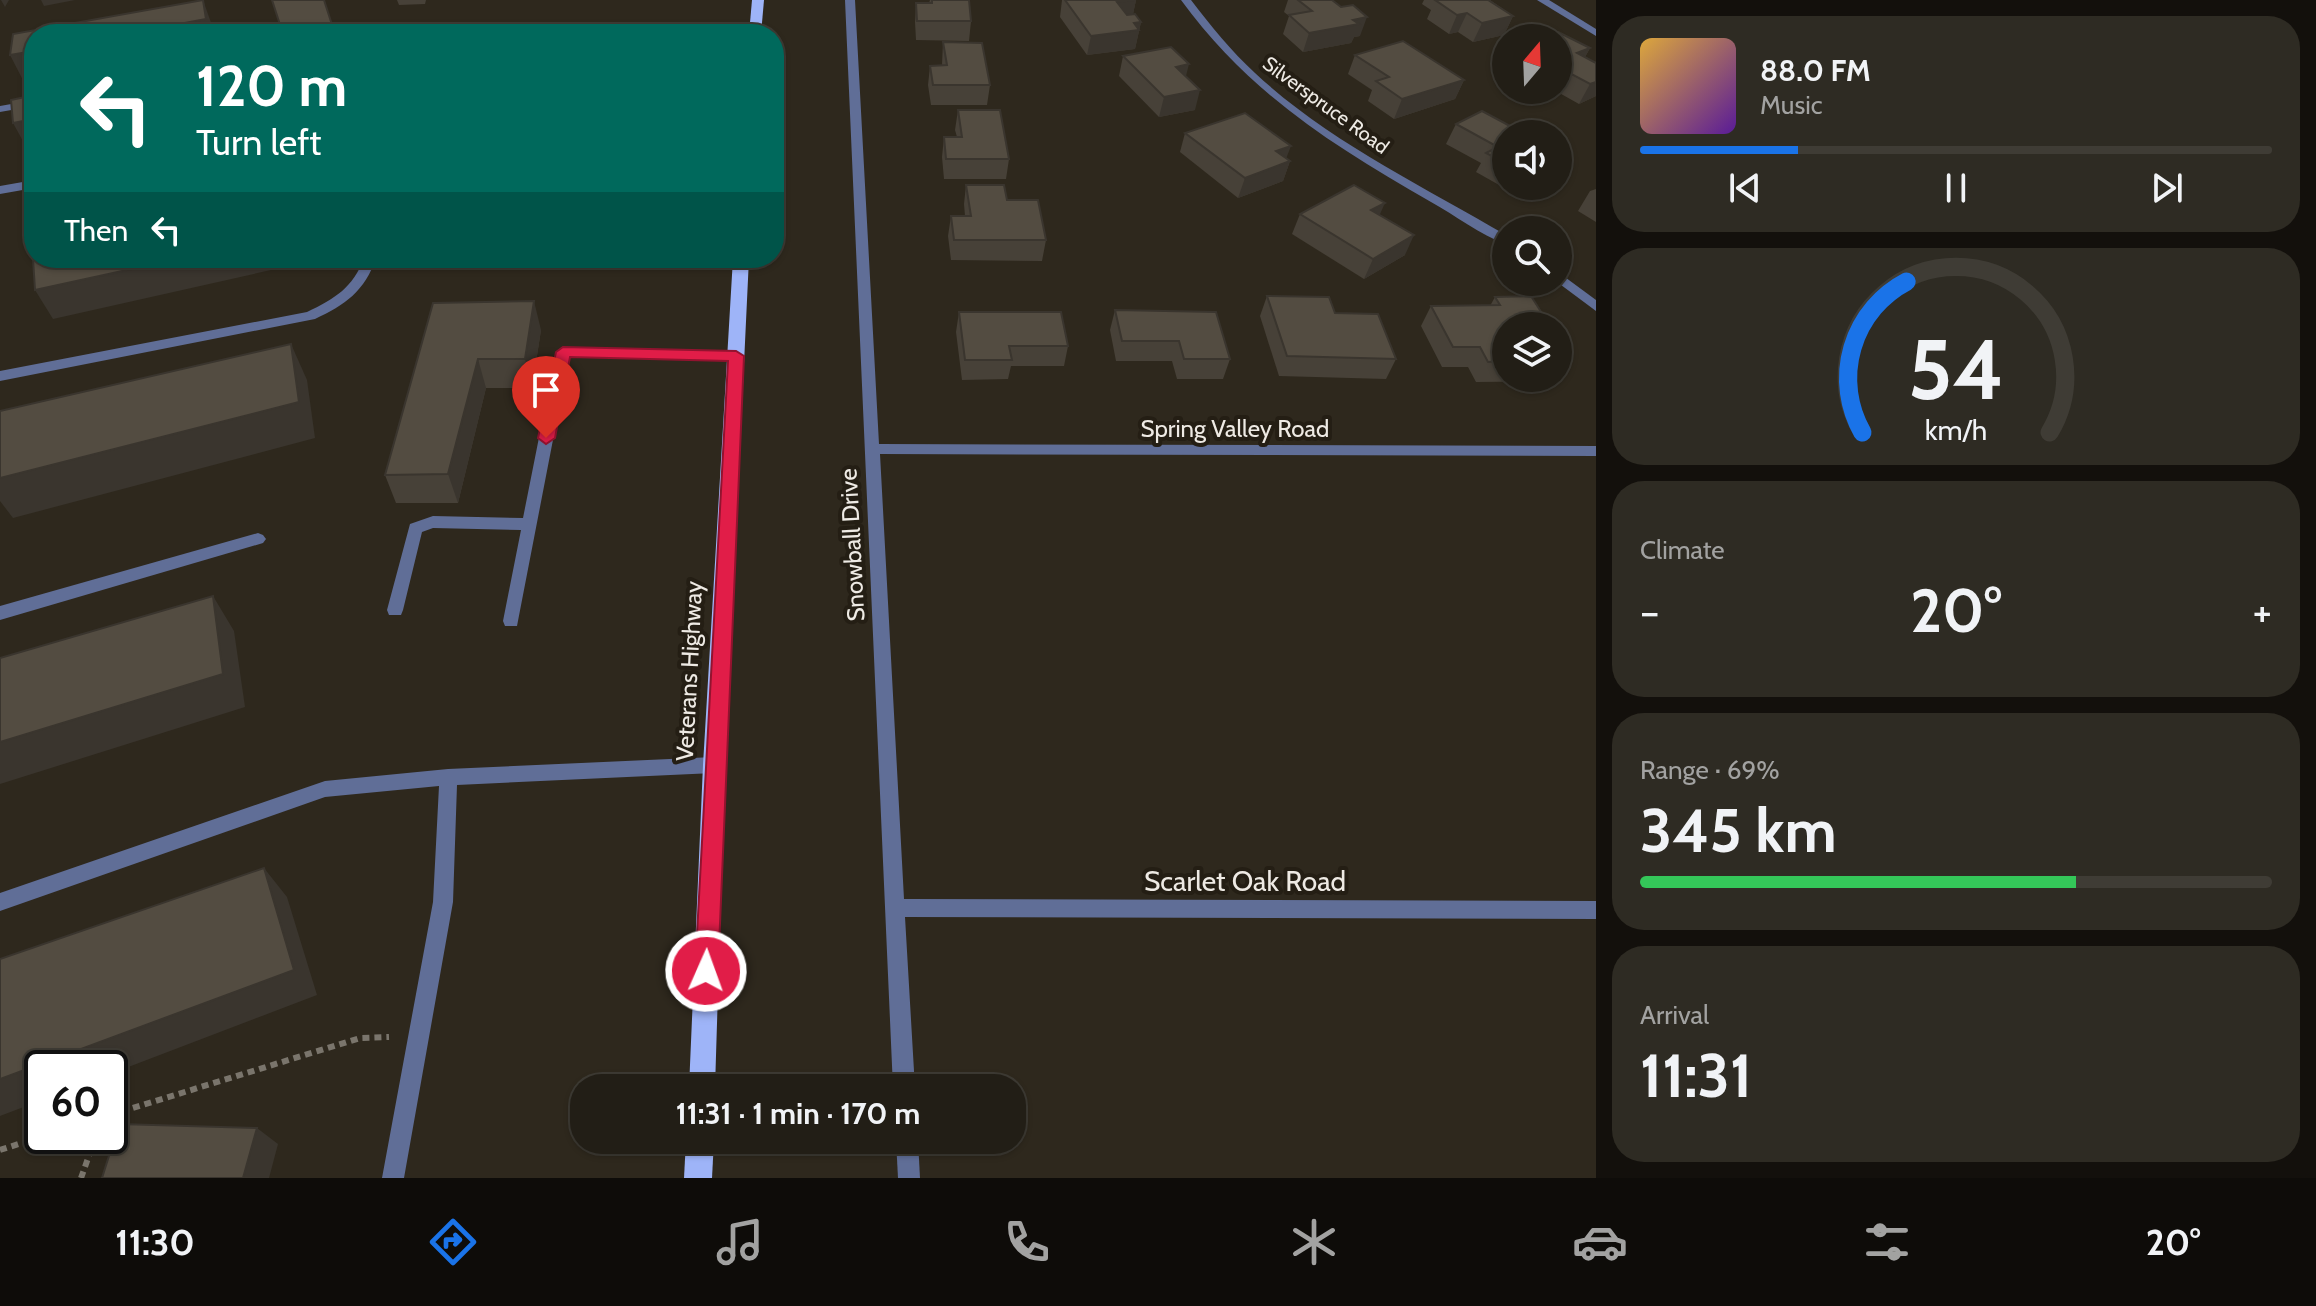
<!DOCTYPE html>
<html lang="en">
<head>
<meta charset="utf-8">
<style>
  body { margin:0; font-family:Cabin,sans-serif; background:#2e2b23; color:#f1f3f6; height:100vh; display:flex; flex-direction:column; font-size:30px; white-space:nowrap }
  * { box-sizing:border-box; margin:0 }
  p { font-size:26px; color:#a2a2a1 }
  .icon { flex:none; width:44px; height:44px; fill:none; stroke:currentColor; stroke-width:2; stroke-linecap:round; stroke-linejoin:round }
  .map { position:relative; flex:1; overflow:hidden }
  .drawer { display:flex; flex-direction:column; gap:16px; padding:16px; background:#13100c; width:720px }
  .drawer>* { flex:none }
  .hud { position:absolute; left:24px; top:24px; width:760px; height:244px; border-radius:32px; box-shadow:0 2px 6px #0004,0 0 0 2px #3f3c35; background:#00695c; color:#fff; overflow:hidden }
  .needle { width:52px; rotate:19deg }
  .controls { position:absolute; left:1492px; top:24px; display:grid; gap:16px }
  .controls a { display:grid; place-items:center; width:80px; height:80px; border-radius:50%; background:#221e16; box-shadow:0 2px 6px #0004,0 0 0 2px #3f3c35; font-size:40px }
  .speed { position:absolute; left:24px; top:1050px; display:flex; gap:16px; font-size:40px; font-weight:700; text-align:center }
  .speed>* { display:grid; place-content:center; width:104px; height:104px; border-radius:50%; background:#221e16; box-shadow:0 2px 6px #0004,0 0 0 2px #3f3c35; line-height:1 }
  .speed .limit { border:4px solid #111; border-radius:12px; background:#fff; color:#111 }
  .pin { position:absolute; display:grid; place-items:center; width:68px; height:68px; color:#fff; margin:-82px -34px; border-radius:50% 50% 50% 0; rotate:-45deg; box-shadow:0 0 8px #0007 }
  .pin .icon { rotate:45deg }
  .me { position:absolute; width:88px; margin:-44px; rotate:2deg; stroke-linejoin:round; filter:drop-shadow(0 0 6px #0008) }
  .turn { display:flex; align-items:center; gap:28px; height:168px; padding:0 40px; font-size:36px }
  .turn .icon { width:104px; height:104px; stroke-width:2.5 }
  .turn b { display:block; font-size:56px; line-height:68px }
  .then { display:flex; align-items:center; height:76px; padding:0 40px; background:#0003; gap:16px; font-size:30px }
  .big { font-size:60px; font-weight:700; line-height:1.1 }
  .drawer .tile { flex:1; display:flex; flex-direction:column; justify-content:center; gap:12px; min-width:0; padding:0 28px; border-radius:32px; background:#2e2b23 }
  .drawer .dial { align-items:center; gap:0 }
  .dial svg { height:208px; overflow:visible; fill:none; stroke:#3f3c35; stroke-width:7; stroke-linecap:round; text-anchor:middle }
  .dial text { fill:#f1f3f6; stroke:none }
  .song { display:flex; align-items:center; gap:24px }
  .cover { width:96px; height:96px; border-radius:12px; background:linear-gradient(135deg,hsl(40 70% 55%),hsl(270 70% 35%)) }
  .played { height:8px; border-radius:4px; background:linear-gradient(90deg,#1a73e8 25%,#3f3c35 25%) }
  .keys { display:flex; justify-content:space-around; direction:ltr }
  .heat { display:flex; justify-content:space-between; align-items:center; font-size:44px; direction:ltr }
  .charge { height:12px; border-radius:6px; background:linear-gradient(90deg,#34c759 69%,#3f3c35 0) }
  .trip { position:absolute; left:570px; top:1074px; width:456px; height:80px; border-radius:32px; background:#221e16; box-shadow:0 2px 6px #0004,0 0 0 2px #3f3c35; font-weight:700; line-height:80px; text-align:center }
  .tab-bar { display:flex; height:128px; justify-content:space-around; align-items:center; background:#0e0c09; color:#a2a2a1 }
  .tab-bar .icon { width:56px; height:56px }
  .tab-bar .current { color:#1a73e8 }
  .tab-bar b { font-size:36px; color:#f1f3f6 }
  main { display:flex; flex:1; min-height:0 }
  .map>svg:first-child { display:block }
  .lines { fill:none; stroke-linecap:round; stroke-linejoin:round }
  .path { stroke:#7a756c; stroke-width:6; stroke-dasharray:7 5; stroke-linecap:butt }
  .lane { fill:#606e97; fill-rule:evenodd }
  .street { fill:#606e97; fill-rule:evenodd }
  .primary { fill:#9eb4f8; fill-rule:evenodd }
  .wall { fill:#474138 }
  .shaded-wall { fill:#3a352e }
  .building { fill:#534c41; stroke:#3a352e; stroke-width:2 }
  .route { fill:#e11d48; stroke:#92132f; stroke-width:2 }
  .labels { text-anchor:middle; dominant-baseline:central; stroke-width:8; stroke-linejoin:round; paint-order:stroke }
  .far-street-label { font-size:20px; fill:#eeeae4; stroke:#241e14 }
  .street-label { font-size:24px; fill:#eeeae4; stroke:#241e14 }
  .near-street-label { font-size:28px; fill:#eeeae4; stroke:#241e14 }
</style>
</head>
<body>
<main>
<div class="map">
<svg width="1596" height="1178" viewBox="0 0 1596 1178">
  <rect width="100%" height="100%" fill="#2e281d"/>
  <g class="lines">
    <g class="path">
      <polyline points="110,1115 360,1038 389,1037"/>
      <polyline points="0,1150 43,1136"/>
      <polyline points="81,1178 96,1136"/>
    </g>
    <polygon class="lane" points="563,347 736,351 743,356 736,361 569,357 517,626 505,626 503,621 521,530 433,528 422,532 403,610 401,615 389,615 387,610 410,524 433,516 523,518 556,352"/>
    <g class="street">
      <polygon points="845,0 855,0 879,444 1596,446 1596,456 880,454 904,899 1596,901 1596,919 905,917 915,1088 893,1088"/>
      <path d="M1181 0H1191C1211 26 1231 51 1255 73 1328 141 1421 185 1506 235V244C1480 235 1455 215 1431 202 1332 145 1250 94 1181 0Z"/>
      <polygon points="1537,0 1549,0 1596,29 1596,36"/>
      <polygon points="34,100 34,106 0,112 0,106"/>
      <polygon points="34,180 34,188 0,194 0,186"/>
      <path d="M364 258H376C365 291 345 305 315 319L0 381V371L307 312C334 299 353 288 364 258Z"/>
      <polygon points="1558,272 1596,300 1596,311 1557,282"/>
      <polygon points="258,533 263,535 266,539 263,543 0,620 0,606"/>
      <polygon points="714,757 720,759 723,765 720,771 714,773 457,785 453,902 404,1178 382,1178 433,902 439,786 325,797 0,911 0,893 325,781 448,769"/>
      <polygon points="896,1140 918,1140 920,1178 898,1178"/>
    </g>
    <g class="primary">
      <polygon points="752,0 764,0 761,34 749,34"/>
      <polygon points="733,258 749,258 725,765 715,1088 689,1088 703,765"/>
      <polygon points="686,1140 714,1140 712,1178 684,1178"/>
    </g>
  </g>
  <g class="wall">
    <polygon points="397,0 426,0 425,4 399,5"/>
    <polygon points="930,0 969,0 971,21 969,41 916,40 915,22 916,3 929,3"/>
    <polygon points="1062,0 1136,0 1133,14 1141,22 1135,49 1087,55 1060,17"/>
    <polygon points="1288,0 1332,0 1360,36 1354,37 1351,43 1303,52 1283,34 1289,16 1284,12"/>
    <polygon points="1424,0 1490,0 1513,16 1504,35 1473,42 1458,32 1449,34 1427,19 1431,10 1422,4"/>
    <polygon points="1558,38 1590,48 1585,57 1596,96 1579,104 1554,90 1558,90"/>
    <polygon points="943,42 990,85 987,105 931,105 928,85 930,66 942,65"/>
    <polygon points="1355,55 1464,80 1455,99 1394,119 1368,101 1372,90 1348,74"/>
    <polygon points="1123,56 1186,77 1195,110 1159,117 1119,76"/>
    <polygon points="1506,62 1506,72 1502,70"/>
    <polygon points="958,110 1009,159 1006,179 944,179 942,157 944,137 957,137 955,130"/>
    <polygon points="1456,124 1506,134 1506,186 1516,186 1508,190 1476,172 1481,163 1446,144"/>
    <polygon points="1185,133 1290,161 1283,181 1238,198 1180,152"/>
    <polygon points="966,185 1007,200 1046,240 1042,261 951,260 948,236 951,216 965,216 964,204"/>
    <polygon points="1596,189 1596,222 1578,211 1590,191"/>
    <polygon points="1300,214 1379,215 1405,255 1364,279 1292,234"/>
    <polygon points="440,258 500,258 499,261 440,260"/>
    <polygon points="1267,296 1335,313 1396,359 1386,379 1279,376 1260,316"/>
    <polygon points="1531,296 1506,326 1506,378 1558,378 1558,339 1571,361 1558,381 1476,382 1468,367 1442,367 1421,326 1431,306 1490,306 1495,297"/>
    <polygon points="433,303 541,330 532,388 486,388 458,503 396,503 385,475"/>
    <polygon points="1115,310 1230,359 1223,379 1177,379 1172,361 1116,361 1110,330"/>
    <polygon points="959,312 1068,346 1064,366 1011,366 1008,379 962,380 956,332"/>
  </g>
  <g class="shaded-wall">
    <polygon points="1,0 9,0 5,7"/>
    <polygon points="41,0 75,0 44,6"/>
    <polygon points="203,0 215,34 126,34"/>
    <polygon points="1136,0 1132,19 1113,22 1117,2"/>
    <polygon points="1467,13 1458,32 1449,34 1457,15"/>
    <polygon points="1513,16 1504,35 1473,42 1482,23"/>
    <polygon points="1367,17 1360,36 1354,37 1351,43 1303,52 1309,33 1353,20"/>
    <polygon points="1141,22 1135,49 1087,55 1091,36 1134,23"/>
    <polygon points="1590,48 1579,68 1567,73 1577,53"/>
    <polygon points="34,51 34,82 25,84 10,55"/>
    <polygon points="1189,64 1184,84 1176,67"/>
    <polygon points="1464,80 1455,99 1394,119 1402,99"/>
    <polygon points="1596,82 1596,96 1579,104 1590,84"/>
    <polygon points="1200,90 1195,110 1159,117 1164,97"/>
    <polygon points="34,119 34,151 29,152 13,123"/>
    <polygon points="1291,146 1284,164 1290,161 1283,181 1238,198 1245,178 1276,151"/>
    <polygon points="1385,203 1376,223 1371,210"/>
    <polygon points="1414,235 1405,255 1364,279 1373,259"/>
    <polygon points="182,258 279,258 280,268 53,319 35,290"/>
    <polygon points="534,301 541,330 532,388 525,359"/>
    <polygon points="291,344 307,380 315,438 13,518 0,501 0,478"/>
    <polygon points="478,359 486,388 458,503 448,474"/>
    <polygon points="213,596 234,631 245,707 0,784 0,742"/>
    <polygon points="264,868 287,897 317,995 110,1074 110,1068 42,1068 42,1100 0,1116 0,1079"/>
    <polygon points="257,1128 278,1144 269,1178 243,1178"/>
  </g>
  <g class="building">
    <polygon points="203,0 206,19 126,34 34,34 34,51 10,55 13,34"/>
    <polygon points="272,0 324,0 335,34 283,34"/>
    <polygon points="932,0 969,0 971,21 917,21 916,3 932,3"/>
    <polygon points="1065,0 1136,0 1117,2 1127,15 1135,14 1141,22 1134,23 1139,30 1091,36"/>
    <polygon points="1298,0 1332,0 1341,7 1353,5 1367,17 1353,20 1359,24 1309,33 1289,15 1312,11"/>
    <polygon points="1435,0 1488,0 1513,16 1482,23 1467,13 1457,15"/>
    <polygon points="1558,32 1590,48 1577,53 1596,63 1596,82 1590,84 1558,67 1558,38 1543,38"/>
    <polygon points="1403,41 1464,80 1402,99 1376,81 1389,77 1355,55"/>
    <polygon points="943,42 982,43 990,85 933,85 930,66 947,65"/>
    <polygon points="1171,47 1189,64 1176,67 1200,90 1164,97 1123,56"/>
    <polygon points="34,95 34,119 13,123 11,100"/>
    <polygon points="958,110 1000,110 1009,159 946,159 944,137 962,137"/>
    <polygon points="1482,111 1525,134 1506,134 1506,163 1486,153 1498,147 1456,124"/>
    <polygon points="1245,113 1291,146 1276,151 1290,161 1245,178 1185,133"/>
    <polygon points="32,178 34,178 34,203"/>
    <polygon points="966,185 1004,185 1007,200 1038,200 1046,240 954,240 951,216 971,216"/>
    <polygon points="1354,185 1385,203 1371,210 1414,235 1373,259 1300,214"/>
    <polygon points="37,258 182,258 35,290 33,259"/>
    <polygon points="1267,296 1329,297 1335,313 1378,314 1396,359 1287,356"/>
    <polygon points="1531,296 1550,326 1506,326 1506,361 1488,362 1480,347 1453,347 1431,306 1500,305 1495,297"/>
    <polygon points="534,301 525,359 478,359 448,474 385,475 433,303"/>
    <polygon points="1115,310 1216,312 1230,359 1184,359 1179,341 1122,341"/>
    <polygon points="959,312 1061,312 1068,346 1009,346 1012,360 965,360"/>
    <polygon points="1558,339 1571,361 1558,361"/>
    <polygon points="291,344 299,402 0,478 0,411"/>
    <polygon points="213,596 223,674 0,742 0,658"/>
    <polygon points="264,868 294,970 0,1079 0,959"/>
    <polygon points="119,1124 257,1128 243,1178 102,1178"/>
  </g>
  <polygon class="route" points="563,347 736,351 744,356 718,971 714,978 706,982 698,978 695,971 728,361 570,357 555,438 546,444 538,438 556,352"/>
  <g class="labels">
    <g class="far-street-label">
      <text transform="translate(1326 105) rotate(36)">Silverspruce Road</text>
    </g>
    <g class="street-label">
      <text x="1235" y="428">Spring Valley Road</text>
      <text transform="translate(852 545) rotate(-93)">Snowball Drive</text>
      <text transform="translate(689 671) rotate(-87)">Veterans Highway</text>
    </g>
    <g class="near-street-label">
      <text x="1245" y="881">Scarlet Oak Road</text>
    </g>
  </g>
</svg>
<div class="controls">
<a><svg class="needle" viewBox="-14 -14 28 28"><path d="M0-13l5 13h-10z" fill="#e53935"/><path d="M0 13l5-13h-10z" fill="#a2a2a1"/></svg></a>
<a><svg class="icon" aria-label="sound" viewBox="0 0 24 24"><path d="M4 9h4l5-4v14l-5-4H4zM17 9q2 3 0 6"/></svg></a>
<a><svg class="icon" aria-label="search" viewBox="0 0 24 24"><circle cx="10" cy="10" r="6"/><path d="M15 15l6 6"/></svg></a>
<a><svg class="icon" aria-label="layers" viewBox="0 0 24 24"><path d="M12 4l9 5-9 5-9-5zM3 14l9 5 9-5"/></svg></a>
</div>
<div class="speed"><div class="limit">60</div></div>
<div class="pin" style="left:546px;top:438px;background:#d93025"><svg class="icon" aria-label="arrive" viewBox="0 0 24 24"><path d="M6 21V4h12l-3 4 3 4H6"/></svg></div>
<svg class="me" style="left:706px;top:971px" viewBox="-20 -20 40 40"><circle r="17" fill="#e11d48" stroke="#fff" stroke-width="3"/><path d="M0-11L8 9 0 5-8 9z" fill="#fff"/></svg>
<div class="trip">11:31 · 1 min · 170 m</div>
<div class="hud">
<div class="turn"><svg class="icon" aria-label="left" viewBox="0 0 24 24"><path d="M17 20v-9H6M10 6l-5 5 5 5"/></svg><div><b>120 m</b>Turn left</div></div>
<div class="then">Then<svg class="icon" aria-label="left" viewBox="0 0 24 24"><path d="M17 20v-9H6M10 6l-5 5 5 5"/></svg></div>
</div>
</div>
<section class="drawer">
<div class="tile">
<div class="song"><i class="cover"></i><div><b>88.0 FM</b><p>Music</p></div></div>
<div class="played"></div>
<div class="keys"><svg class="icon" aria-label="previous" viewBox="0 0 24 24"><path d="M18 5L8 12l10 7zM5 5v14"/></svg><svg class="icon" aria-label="pause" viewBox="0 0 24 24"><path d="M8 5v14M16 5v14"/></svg><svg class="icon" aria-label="next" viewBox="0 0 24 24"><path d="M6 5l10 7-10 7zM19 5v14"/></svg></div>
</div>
<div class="tile dial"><svg viewBox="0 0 100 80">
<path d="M14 69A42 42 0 1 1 86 69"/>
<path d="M14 69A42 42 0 0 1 31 11" stroke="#1a73e8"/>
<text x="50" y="56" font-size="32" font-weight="700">54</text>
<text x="50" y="72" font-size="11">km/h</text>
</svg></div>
<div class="tile"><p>Climate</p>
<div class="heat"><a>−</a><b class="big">20°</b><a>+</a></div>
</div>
<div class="tile"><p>Range · 69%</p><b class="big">345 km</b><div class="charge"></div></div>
<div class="tile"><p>Arrival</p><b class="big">11:31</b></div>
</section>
</main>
<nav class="tab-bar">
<b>11:30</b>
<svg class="icon current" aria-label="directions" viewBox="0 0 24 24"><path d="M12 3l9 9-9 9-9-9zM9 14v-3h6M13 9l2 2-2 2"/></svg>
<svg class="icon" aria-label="music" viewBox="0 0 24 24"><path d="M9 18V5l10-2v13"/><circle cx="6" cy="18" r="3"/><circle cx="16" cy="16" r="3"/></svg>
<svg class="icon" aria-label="phone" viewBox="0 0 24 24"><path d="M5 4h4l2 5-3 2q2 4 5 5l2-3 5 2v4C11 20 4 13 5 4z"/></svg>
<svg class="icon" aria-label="climate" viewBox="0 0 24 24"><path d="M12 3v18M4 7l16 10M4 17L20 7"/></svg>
<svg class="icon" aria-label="car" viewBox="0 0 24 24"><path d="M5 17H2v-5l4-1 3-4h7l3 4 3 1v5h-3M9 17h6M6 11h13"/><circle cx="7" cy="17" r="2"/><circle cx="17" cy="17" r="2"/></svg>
<svg class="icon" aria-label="filters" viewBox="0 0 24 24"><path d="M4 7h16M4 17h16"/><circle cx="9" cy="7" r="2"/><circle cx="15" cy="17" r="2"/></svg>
<b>20°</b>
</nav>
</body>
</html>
